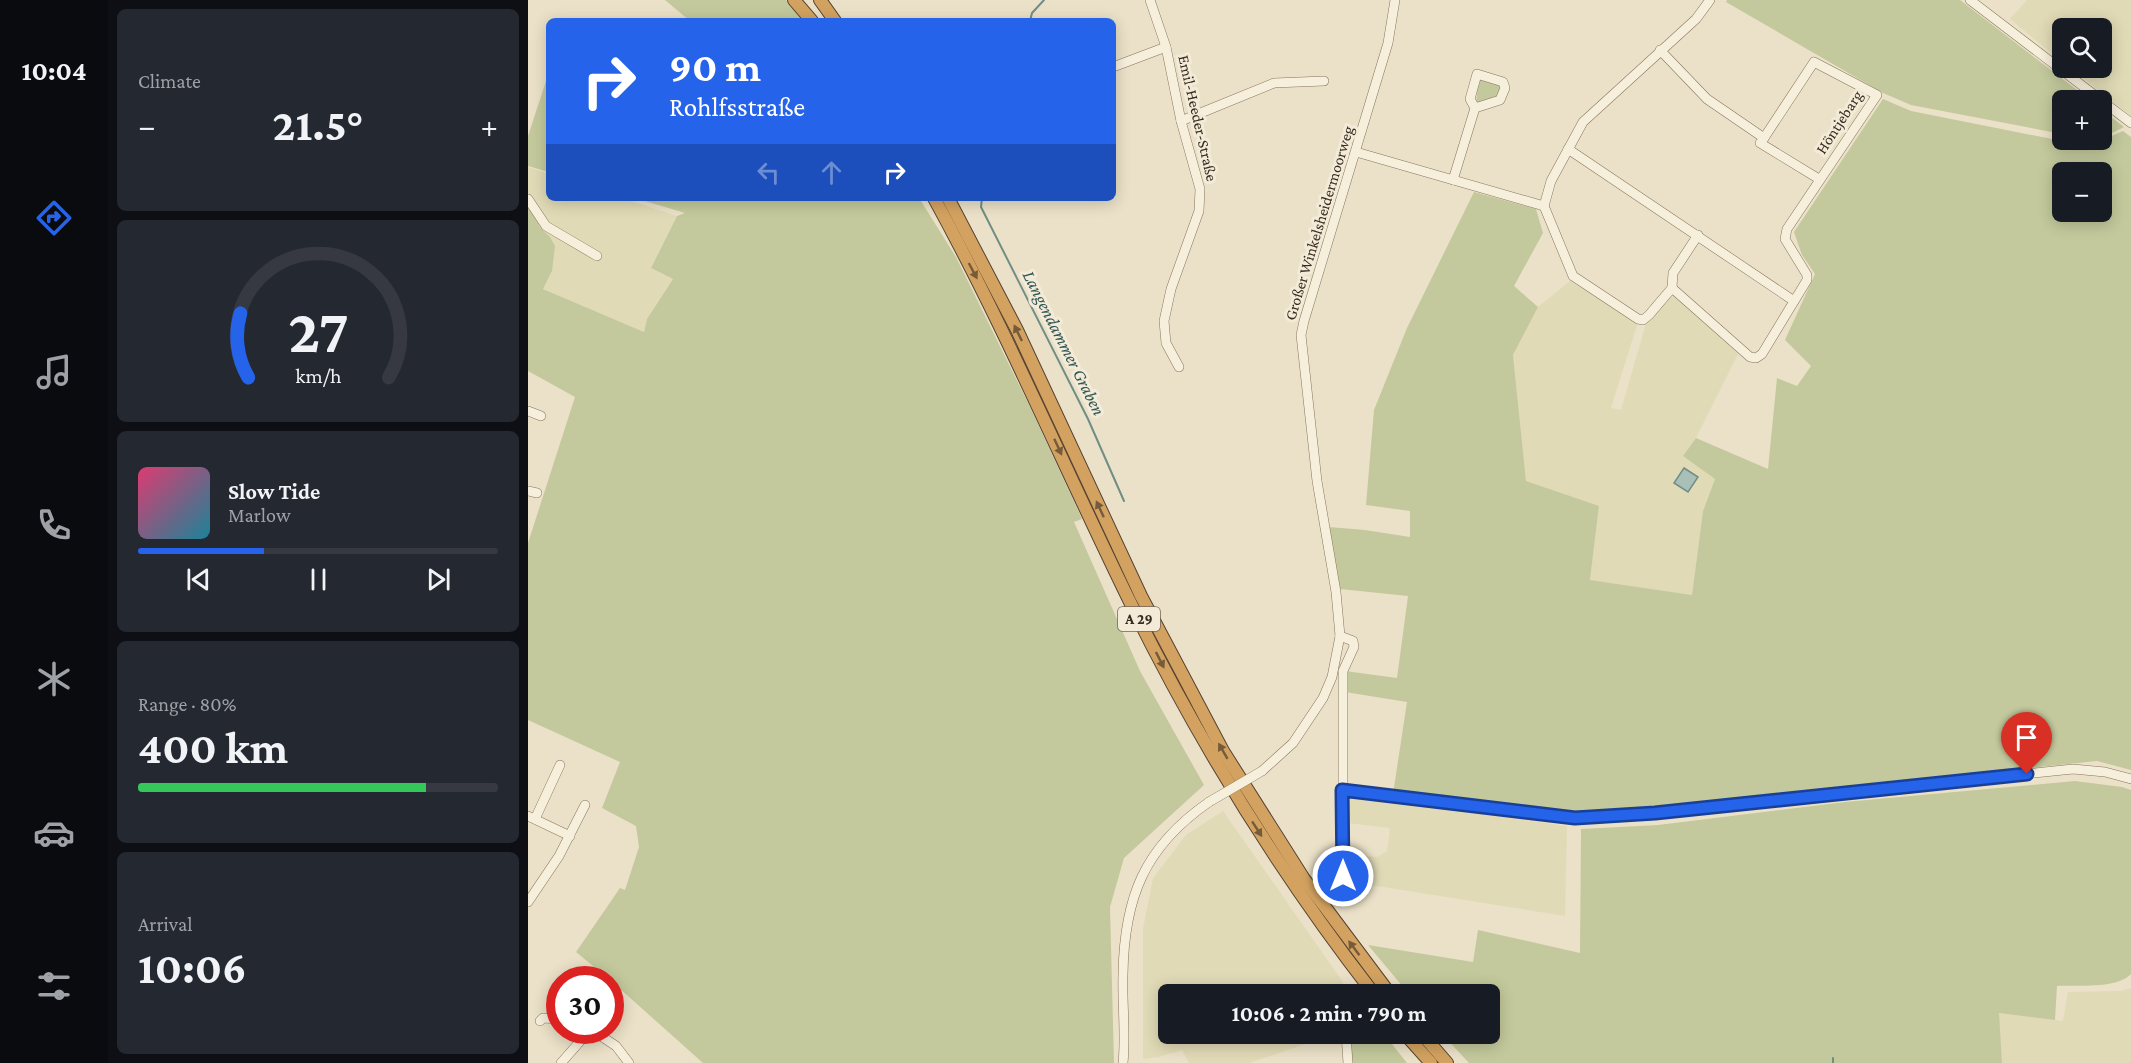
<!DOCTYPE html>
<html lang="en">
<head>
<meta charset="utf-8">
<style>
  body { margin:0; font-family:"Crimson Pro",serif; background:#242831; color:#f1f3f6; height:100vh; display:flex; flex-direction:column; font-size:22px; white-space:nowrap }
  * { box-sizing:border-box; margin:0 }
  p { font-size:20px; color:#9ea1a6 }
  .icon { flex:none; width:33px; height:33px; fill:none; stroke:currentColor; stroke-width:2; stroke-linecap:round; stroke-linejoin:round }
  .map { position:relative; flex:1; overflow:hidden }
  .panel { display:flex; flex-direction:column; gap:9px; padding:9px; background:#0d0f14; width:420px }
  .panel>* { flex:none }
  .banner { position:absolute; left:18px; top:18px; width:570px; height:183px; border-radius:9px; box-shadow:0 3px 15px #0003; background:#2563eb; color:#fff; overflow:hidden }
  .buttons { position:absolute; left:1524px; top:18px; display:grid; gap:12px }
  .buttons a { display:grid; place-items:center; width:60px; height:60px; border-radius:9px; background:#171b24; box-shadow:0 3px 15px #0003; font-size:30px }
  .speed { position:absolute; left:18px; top:966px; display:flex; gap:12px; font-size:30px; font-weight:700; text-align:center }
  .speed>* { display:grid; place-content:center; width:78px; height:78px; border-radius:50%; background:#171b24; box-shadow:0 3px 15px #0003; line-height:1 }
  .speed .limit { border:9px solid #d22; background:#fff; color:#111 }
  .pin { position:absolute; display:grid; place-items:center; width:51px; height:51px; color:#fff; margin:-62px -26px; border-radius:50% 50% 50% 0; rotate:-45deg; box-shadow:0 0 6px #0007 }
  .pin .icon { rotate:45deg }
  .me { position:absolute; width:66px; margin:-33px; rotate:0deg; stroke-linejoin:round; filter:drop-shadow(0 0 4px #0008) }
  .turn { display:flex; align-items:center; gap:21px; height:126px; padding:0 24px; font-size:27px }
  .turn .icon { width:78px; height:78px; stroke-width:2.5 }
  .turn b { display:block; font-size:42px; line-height:51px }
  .lanes { display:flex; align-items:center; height:57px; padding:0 24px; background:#0003; justify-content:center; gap:30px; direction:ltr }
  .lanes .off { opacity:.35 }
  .big { font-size:45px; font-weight:700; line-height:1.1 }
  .panel .card { flex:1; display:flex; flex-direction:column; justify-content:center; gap:9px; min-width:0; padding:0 21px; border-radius:9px; background:#242831 }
  .panel .dial { align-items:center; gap:0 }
  .dial svg { height:156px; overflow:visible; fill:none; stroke:#363941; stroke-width:7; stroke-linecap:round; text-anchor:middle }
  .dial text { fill:#f1f3f6; stroke:none }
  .song { display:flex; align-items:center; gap:18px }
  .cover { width:72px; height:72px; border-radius:9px; background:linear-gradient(135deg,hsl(340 70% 55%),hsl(190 70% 35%)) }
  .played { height:6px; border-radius:3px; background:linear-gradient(90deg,#2563eb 35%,#363941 35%) }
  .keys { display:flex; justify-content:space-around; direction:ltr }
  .heat { display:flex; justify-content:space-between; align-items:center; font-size:33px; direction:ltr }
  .charge { height:9px; border-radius:4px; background:linear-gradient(90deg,#34c759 80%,#363941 0) }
  .trip { position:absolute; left:630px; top:984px; width:342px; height:60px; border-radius:9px; background:#171b24; box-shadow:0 3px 15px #0003; font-weight:700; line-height:60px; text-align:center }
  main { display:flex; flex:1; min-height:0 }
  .dock { display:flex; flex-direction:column; width:108px; justify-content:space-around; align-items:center; background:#090b0e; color:#9ea1a6 }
  .dock .icon { width:42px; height:42px }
  .dock .current { color:#2563eb }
  .dock b { font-size:27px; color:#f1f3f6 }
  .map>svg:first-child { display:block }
  .farmland { fill:#e0dab6 }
  .green { fill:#c3c99c; fill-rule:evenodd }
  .water { fill:#a9c0b9; stroke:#708d86; stroke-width:1.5 }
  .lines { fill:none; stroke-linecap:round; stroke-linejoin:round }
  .stream { stroke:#708d86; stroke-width:2 }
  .minor-casing { stroke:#86745e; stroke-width:10 }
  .highway-casing { stroke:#544232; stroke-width:14 }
  .minor { stroke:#f6efdb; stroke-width:9 }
  .highway { stroke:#d3a260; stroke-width:12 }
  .minor-bridge-casing { stroke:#86745e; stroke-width:10; stroke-linecap:butt }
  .minor-bridge { stroke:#f6efdb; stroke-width:9 }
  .oneway { fill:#755b3a }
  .route-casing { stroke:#184099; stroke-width:15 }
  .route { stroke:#2563eb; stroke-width:10 }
  .labels { text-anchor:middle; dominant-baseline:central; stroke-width:6; stroke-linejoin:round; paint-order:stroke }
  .shield { fill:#f3ebd7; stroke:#6f6558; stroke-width:1.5 }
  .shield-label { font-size:15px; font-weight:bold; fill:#372c21 }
  .street-label { font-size:16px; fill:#372c21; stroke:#f3ebd7 }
  .water-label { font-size:18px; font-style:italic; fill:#315654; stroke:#f3ebd7 }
</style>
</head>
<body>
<main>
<nav class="dock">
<b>10:04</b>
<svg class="icon current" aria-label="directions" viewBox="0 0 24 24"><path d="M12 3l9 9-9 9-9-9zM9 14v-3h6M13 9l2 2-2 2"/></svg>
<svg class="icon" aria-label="music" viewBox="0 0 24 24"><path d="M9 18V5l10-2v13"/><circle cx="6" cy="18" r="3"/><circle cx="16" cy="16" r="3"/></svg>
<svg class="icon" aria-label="phone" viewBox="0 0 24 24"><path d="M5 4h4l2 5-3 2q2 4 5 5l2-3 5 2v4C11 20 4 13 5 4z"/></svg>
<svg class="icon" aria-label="climate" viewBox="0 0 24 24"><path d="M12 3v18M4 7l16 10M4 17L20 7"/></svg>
<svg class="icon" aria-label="car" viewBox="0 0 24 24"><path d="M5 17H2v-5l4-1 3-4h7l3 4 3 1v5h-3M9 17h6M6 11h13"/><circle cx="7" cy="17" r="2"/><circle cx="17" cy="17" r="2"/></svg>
<svg class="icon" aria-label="filters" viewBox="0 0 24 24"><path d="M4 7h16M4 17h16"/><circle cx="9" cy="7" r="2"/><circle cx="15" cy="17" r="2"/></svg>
</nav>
<section class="panel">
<div class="card"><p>Climate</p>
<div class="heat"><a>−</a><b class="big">21.5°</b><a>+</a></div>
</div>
<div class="card dial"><svg viewBox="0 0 100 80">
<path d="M14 69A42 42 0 1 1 86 69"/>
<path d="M14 69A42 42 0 0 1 10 36" stroke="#2563eb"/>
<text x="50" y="56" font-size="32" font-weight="700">27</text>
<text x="50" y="72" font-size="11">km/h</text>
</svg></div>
<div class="card">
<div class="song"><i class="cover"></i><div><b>Slow Tide</b><p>Marlow</p></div></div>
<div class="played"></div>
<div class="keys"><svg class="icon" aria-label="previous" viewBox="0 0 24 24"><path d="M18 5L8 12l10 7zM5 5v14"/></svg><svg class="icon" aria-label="pause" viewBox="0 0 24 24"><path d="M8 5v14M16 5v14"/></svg><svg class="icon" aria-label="next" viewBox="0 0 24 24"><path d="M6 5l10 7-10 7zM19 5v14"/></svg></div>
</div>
<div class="card"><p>Range · 80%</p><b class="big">400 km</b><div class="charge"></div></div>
<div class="card"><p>Arrival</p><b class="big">10:06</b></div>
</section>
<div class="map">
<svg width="1603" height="1063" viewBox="0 0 1603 1063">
  <rect width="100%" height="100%" fill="#ebe1c8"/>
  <g class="farmland">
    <polygon points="1499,0 1603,0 1603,116 1542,68 1574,68 1574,28 1534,28 1534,62 1482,19"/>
    <polygon points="0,167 21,174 21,198 94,198 149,216 123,268 145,279 119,319 116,332 15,289 24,271 22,237 12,227 0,205"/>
    <polygon points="1042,281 1110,322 1083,408 1093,410 1119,320 1146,295 1210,354 1169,436 1156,456 1187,479 1175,511 1164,595 1062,580 1071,507 998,481 985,355 1010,307"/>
    <polygon points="819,796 1039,826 1037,916 818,881 818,855 849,857 859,851 862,828 819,823"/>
    <polygon points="695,811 815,982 814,994 640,994 640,1034 807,1034 721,1063 661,1063 654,1050 631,1057 615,1059 615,929 625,878 658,835"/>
    <polygon points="1603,988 1603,1063 1474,1063 1470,1013 1535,1021 1540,992 1593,991"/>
  </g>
  <g class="green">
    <polygon points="137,0 258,0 277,21 162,21"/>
    <polygon points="1199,0 1432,0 1562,100 1534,100 1534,134 1383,105 1355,93 1198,2"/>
    <polygon points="957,78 975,87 972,95 948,105 950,80"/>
    <polygon points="18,81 21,82 21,172 0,166 0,136"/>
    <path d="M1355 99 1383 111 1529 140 1567 143 1595 131 1603 137V770L1569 761 1069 813 865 794 879 702 817 692V671L869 678 880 596 812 589 801 527 837 530 882 537V511L838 505 846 410 879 328 946 192 1008 209 1015 233 986 286 1010 307 985 355 998 481 1071 506 1062 580 1164 595 1175 511 1187 479 1155 456 1168 438 1240 469 1249 378 1269 386 1283 366 1257 340 1287 274 1274 255 1266 232ZM1534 172H1574V212H1534Z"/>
    <polygon points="1574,110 1596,127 1580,135 1574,135"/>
    <polygon points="107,198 391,198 428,257 504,411 554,519 546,522 612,671 676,785 596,858 582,907 586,1063 175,1063 82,980 48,952 92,888 97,890 111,847 108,826 74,808 92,762 0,720 0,543 47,397 0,371 0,205 12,227 22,237 27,246 24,271 15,289 116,332 119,319 145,279 123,268 149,216 157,213"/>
    <path d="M1547 781 1594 787 1603 790V974C1589 989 1549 985 1529 986L1527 1020 1471 1013 1474 1063H941L914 1034H962V994H881L840 945 945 962 950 930 1052 953 1053 829 1130 825 1317 802Z"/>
    <polygon points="821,1034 856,1034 879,1063 823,1063"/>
  </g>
  <polygon class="water" points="1156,468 1170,477 1160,492 1146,483"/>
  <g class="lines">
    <g class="stream">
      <polyline points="502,21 504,13 516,0"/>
      <polyline points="454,198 453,207 560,419 596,501"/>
      <polyline points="1305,1063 1305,1058"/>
    </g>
    <g class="minor-casing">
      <g id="minor">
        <polyline points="622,0 638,47 653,121 672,189 671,211 643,289 636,321 638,343 651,367"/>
        <polyline points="1442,0 1573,100"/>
        <polyline points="1132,50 1179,99 1236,138 1232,143 1291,179"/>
        <polyline points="585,67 638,47"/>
        <polyline points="1574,101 1603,123"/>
        <polyline points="653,121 746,83 796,81"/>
        <polyline points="1040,149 1266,301"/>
        <polyline points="828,152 1016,206 1023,181 1055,122 1168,19 1182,0"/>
        <polyline points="925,180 947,108 972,100 977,88 975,82 949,74 942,99 947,108"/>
        <polyline points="0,199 18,226 69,256"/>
        <polyline points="1016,206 1045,276 1110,319 1115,320 1121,315 1144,288 1222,357 1228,358 1234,354 1279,280 1279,275 1257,239 1259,229 1349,95 1286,62 1236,138"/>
        <polyline points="1144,288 1145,273 1170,235"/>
        <polyline points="0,411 13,416"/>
        <polyline points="0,491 9,493"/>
        <polyline points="734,771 765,743 795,698 804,677 812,636 808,592 789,481 773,335 776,321 860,43 867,0"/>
        <polyline points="815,790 1046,817 1127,813 1545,769 1577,772 1603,779"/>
        <polyline points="0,816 42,836"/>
        <polyline points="7,819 32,765"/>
        <polyline points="810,888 815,876 815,671 826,647 825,641 812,636"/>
        <polyline points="0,902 31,856 57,805"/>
        <polyline points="12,1021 15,1018 32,1019"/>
        <polyline points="64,1030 88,1046 101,1063"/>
        <polyline points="818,1034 820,1063"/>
        <polyline points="33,1063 62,1030"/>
        <path d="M595 1063C598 1034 594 1004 595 975 596 898 616 847 681 802"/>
      </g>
    </g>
    <g class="highway-casing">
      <g id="highway">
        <polyline points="266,0 284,21"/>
        <polyline points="292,0 307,21"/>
        <path d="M406 198C479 331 537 470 604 606 672 744 752 873 846 994"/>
        <polyline points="420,198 489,330 613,596 695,751 776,879 862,994"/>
        <polyline points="877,1034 903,1063"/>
        <polyline points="894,1034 919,1063"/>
      </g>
    </g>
    <use href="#minor" class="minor"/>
    <use href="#highway" class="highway"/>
    <g class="minor-bridge-casing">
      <polyline id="minor-bridge" points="681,802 734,771"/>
    </g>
    <use href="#minor-bridge" class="minor-bridge"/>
  </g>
  <defs><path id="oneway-solid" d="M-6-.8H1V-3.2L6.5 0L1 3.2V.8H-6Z" transform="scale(1.5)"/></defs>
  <g class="oneway">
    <use href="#oneway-solid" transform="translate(445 271) rotate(62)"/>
    <use href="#oneway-solid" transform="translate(490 333) rotate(-116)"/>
    <use href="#oneway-solid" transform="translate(530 447) rotate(65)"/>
    <use href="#oneway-solid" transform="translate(572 509) rotate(-115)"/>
    <use href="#oneway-solid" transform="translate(632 660) rotate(63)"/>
    <use href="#oneway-solid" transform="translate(695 751) rotate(-120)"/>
    <use href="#oneway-solid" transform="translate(729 829) rotate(57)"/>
    <use href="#oneway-solid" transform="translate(826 948) rotate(-127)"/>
  </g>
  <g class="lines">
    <g class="route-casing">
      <polyline id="route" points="815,876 814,790 1047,818 1127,813 1499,774"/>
    </g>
    <use href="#route" class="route"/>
  </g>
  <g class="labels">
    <rect class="shield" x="590" y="607" width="42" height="24" rx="4.5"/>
    <g class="shield-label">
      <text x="611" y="619">A 29</text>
    </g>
    <g class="street-label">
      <text transform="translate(670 118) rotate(77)">Emil-Heeder-Straße</text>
      <text transform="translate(1311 122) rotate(-57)">Höntjebarg</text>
      <text transform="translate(791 223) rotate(-73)">Großer Winkelsheidermoorweg</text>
    </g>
    <g class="water-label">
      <text transform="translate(536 343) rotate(63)">Langendammer Graben</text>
    </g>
  </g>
</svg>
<div class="buttons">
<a><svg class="icon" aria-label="search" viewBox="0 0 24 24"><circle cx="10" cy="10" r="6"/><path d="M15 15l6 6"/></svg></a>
<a>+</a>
<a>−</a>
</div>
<div class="speed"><div class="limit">30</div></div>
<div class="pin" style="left:1499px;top:774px;background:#d93025"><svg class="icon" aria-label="arrive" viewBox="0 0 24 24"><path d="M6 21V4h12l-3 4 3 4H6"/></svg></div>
<svg class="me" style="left:815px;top:876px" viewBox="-20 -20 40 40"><circle r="17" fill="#2563eb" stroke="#fff" stroke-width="3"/><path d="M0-11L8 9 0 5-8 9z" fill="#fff"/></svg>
<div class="trip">10:06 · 2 min · 790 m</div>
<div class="banner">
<div class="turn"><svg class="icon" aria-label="right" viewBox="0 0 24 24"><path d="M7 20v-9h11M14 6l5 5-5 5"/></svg><div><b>90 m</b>Rohlfsstraße</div></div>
<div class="lanes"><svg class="icon off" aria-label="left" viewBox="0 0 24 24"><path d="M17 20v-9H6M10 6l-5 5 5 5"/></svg><svg class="icon off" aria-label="ahead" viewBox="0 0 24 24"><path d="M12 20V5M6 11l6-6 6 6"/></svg><svg class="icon" aria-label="right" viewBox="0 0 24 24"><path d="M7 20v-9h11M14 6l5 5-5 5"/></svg></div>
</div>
</div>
</main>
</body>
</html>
